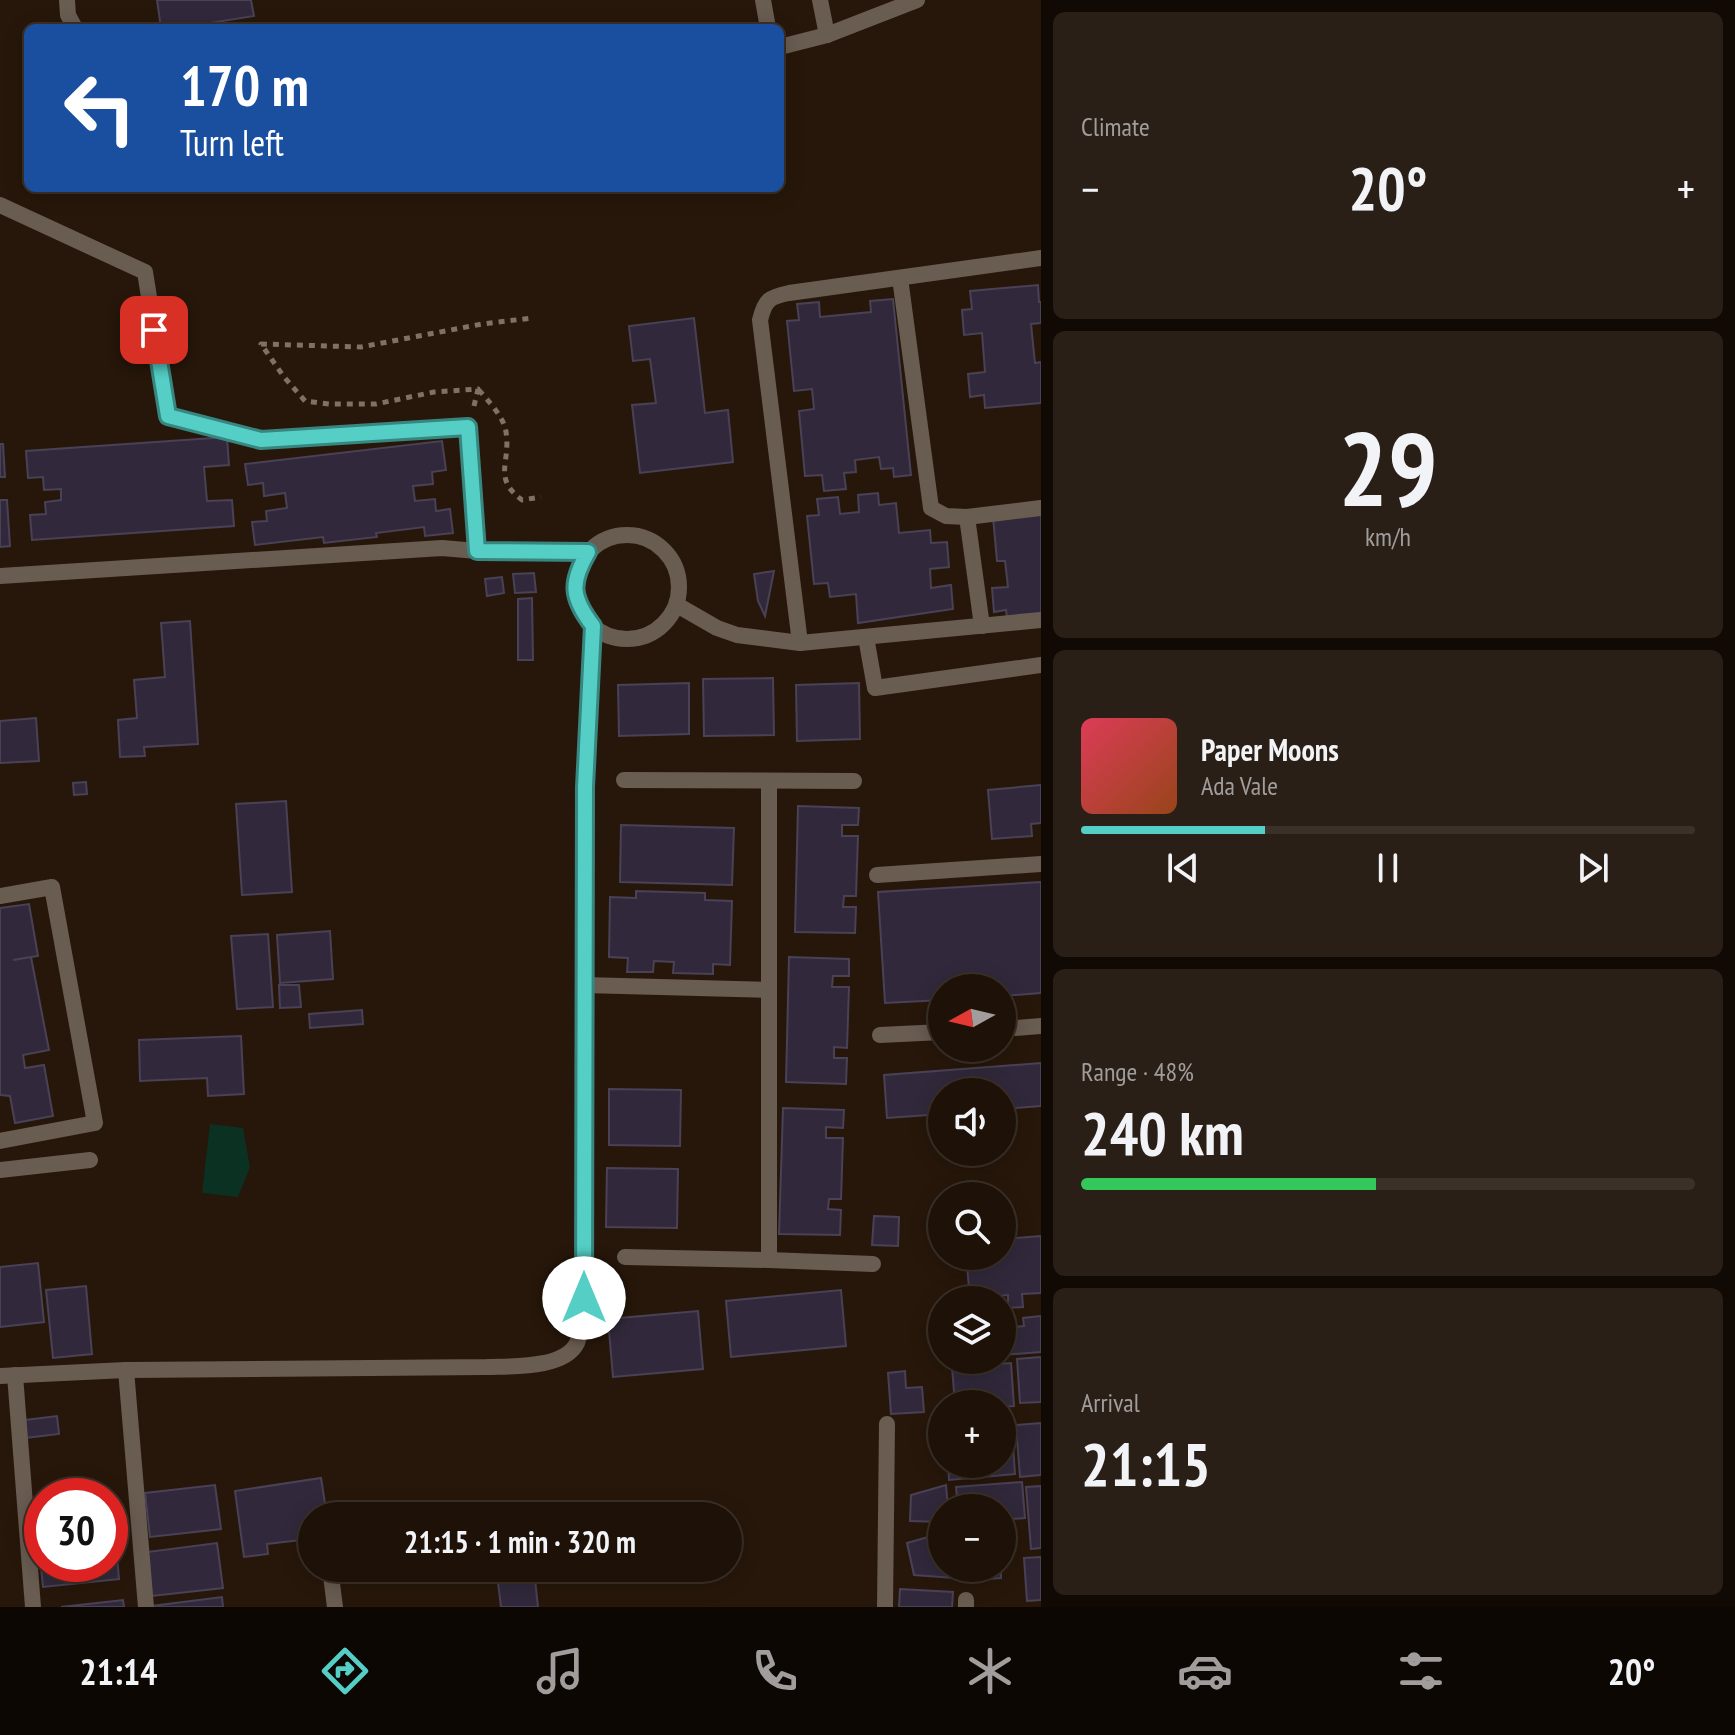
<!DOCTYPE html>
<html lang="en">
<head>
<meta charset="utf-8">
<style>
  body { margin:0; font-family:"PT Sans Narrow",sans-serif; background:#2a1f16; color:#f1f3f6; height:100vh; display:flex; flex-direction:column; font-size:30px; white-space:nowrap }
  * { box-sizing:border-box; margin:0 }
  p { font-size:26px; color:#a09d9c }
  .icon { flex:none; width:44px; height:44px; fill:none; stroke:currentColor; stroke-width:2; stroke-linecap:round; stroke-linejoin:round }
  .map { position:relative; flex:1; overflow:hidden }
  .drawer { display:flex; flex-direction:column; gap:12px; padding:12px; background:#100904; width:694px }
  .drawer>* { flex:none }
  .guide { position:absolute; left:24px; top:24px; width:760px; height:168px; border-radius:12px; box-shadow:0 4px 20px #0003,0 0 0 2px #3b3129; background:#1a4fa0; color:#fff; overflow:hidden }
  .needle { width:52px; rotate:262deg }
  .tools { position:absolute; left:928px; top:974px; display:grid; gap:16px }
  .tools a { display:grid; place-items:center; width:88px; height:88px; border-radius:50%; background:#1d1108; box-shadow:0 4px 20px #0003,0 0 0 2px #3b3129; font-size:40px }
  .speed { position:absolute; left:24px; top:1478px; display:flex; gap:16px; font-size:40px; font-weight:700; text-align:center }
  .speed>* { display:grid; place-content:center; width:104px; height:104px; border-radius:50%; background:#1d1108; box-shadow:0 4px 20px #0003,0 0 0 2px #3b3129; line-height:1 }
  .speed .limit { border:12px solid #d22; background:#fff; color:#111 }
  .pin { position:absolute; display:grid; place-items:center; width:68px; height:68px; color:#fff; margin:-34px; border-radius:16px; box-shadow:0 4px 12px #0006 }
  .me { position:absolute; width:88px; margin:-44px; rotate:0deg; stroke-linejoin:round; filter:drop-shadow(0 0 6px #0008) }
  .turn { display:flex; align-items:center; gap:28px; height:168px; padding:0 24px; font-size:36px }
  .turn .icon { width:104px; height:104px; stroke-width:2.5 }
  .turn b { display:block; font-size:56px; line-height:68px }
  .big { font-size:60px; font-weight:800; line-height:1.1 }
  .drawer .card { flex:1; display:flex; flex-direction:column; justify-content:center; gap:12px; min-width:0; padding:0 28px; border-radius:12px; background:#2a1f16 }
  .drawer .dial { align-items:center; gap:0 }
  .dial b { font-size:104px; line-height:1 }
  .song { display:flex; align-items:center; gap:24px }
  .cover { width:96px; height:96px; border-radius:12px; background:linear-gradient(135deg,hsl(350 70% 55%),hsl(20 70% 35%)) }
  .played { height:8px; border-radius:4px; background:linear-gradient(90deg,#55cec5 30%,#3b3129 30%) }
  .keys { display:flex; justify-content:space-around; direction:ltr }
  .heat { display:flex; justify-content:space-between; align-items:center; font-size:44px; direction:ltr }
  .charge { height:12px; border-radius:6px; background:linear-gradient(90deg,#34c759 48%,#3b3129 0) }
  .trip { position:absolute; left:298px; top:1502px; width:444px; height:80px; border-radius:40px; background:#1d1108; box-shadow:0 4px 20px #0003,0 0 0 2px #3b3129; font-weight:800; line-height:80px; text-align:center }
  .dock { display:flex; height:128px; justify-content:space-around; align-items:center; background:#0c0703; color:#a09d9c }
  .dock .icon { width:56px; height:56px }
  .dock .current { color:#55cec5 }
  .dock b { font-size:36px; color:#f1f3f6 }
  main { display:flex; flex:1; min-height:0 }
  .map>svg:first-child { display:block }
  .green { fill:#0a3121 }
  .building { fill:#31293b; stroke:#494155; stroke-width:2 }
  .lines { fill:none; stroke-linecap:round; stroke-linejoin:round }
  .path { stroke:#7f7166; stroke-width:5; stroke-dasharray:6 6; stroke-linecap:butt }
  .lane { stroke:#695c51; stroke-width:16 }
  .street { stroke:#695c51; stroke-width:16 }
  .route-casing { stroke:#378680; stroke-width:20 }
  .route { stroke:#55cec5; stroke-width:14 }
</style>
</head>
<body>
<main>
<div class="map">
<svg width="1041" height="1607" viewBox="0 0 1041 1607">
  <rect width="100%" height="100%" fill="#27170a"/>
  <polygon class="green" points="210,1124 243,1128 250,1167 238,1197 202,1193"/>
  <g class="building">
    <polygon points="157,0 251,0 254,16 179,28 161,28"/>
    <polygon points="1038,285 1039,302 1041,302 1041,323 1031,324 1035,363 1041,362 1041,403 985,408 984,395 970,397 968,374 985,372 982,333 964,335 962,310 972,309 970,291"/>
    <polygon points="893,299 911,475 894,477 893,468 881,469 879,457 855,460 856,472 844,473 846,489 824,491 822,475 805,476 799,411 814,409 812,389 794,391 787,321 799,320 797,304 819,302 820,317 871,312 870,301"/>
    <polygon points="694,318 705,413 728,410 733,462 640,473 632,405 656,403 650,359 633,361 629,326"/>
    <polygon points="227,437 229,465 204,467 207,501 232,500 234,526 32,540 30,515 46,514 45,502 61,500 61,489 44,490 43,477 28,478 26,451"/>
    <polygon points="442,441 446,470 432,472 433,484 413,486 415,501 435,499 436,511 450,509 453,533 425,536 424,527 376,533 377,537 324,543 323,537 255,545 252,522 267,521 266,511 287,508 285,493 264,496 263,483 248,485 245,464"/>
    <polygon points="0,444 3,444 5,477 0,477"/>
    <polygon points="878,493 879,505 896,503 899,533 930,530 931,543 947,542 949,567 930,569 931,588 951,585 953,609 858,623 856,594 830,597 828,583 814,584 807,516 819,515 817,499 838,497 840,514 859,512 858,495"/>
    <polygon points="0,500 7,500 10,546 0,547"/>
    <polygon points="1041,513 1041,614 1007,618 1006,610 994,612 992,588 1008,587 1005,561 997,561 993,517"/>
    <polygon points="774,571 765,616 758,601 754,574"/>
    <polygon points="534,573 536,592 515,593 513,574"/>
    <polygon points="502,577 504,593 487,596 485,579"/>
    <polygon points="532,598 533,660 518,660 518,599"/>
    <polygon points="190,621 198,744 144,747 145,756 120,757 118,720 137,718 134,680 165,677 161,623"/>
    <polygon points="773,678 774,735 704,736 703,679"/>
    <polygon points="689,683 689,734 619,736 618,685"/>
    <polygon points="859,683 860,739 797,741 796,685"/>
    <polygon points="36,718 39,761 0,763 0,721"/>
    <polygon points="86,782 87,794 74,795 73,783"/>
    <polygon points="1041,785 1041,823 1031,824 1032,836 992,839 988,790"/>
    <polygon points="286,801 292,892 242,895 236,804"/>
    <polygon points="798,806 859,808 858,825 842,825 842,836 858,836 856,896 844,896 843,907 856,907 855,933 795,932"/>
    <polygon points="621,825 734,828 732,885 620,882"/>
    <polygon points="1041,882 1041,993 1002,996 1002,988 942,988 942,1000 885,1003 878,892"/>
    <polygon points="636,891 705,893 705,900 732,901 730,965 713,964 713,974 673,973 674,962 654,961 653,972 627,972 628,958 609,957 610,897 636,898"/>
    <polygon points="29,904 38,956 13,960 31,957 49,1050 23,1055 25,1068 44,1065 53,1116 15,1123 10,1096 0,1095 0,908"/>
    <polygon points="330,931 333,979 280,983 277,935"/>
    <polygon points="268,934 273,1007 237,1009 231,936"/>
    <polygon points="789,957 849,959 849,976 833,976 832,987 849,987 847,1048 834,1047 834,1058 847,1058 846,1084 786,1082"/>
    <polygon points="279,985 299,985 301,1007 280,1008"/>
    <polygon points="362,1010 363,1024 310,1028 309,1014"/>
    <polygon points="241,1036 244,1094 208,1096 207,1078 140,1081 139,1040"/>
    <polygon points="1041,1063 1041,1106 1002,1109 1002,1092 942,1092 942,1114 887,1118 884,1075"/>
    <polygon points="609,1089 681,1090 680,1146 609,1145"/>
    <polygon points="783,1108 844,1110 843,1128 826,1127 826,1138 843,1138 841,1199 829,1199 828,1209 841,1210 840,1235 779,1234"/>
    <polygon points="607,1168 678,1169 677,1228 606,1227"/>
    <polygon points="874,1216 899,1217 898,1246 872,1245"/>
    <polygon points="1041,1236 1041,1293 1022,1294 1023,1307 1008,1308 1008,1295 970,1298 966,1256 1002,1256 1002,1239"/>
    <polygon points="38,1263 44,1322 0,1327 0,1267"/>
    <polygon points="86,1286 92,1354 53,1358 46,1290"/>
    <polygon points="841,1290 846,1346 731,1357 726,1301"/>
    <polygon points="698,1311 703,1369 613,1377 608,1319"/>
    <polygon points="1041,1316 1041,1352 1002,1355 1002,1328 1024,1326 1023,1318"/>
    <polygon points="1041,1357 1041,1402 1020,1403 1017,1359"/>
    <polygon points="1011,1363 1014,1406 1002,1407 1002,1404 955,1404 952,1367"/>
    <polygon points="905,1371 906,1388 922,1387 924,1412 891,1414 888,1373"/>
    <polygon points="57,1416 59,1434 26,1438 24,1420"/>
    <polygon points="1041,1423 1041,1475 1020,1477 1016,1425"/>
    <polygon points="1012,1429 1015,1474 949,1480 948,1464 1002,1464 1002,1430"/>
    <polygon points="321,1478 327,1516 312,1516 312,1551 303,1552 301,1540 267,1544 268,1554 244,1557 235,1491"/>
    <polygon points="1022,1482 1025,1518 1002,1520 1002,1508 958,1508 956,1487"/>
    <polygon points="215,1485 221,1529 150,1537 145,1493"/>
    <polygon points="946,1485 948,1508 942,1508 942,1522 910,1521 911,1495"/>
    <polygon points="1041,1486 1041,1548 1031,1549 1026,1487"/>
    <polygon points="110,1520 114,1520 119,1579 43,1587 37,1528 42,1527 42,1564 110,1564"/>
    <polygon points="942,1533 942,1568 953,1568 954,1578 914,1575 907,1543"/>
    <polygon points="217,1543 223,1588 152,1596 147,1552"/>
    <polygon points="1041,1557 1041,1600 1027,1601 1024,1558"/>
    <polygon points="958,1568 1001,1568 1001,1578 959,1581"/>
    <polygon points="535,1579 538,1607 501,1607 498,1583"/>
    <polygon points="900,1589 953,1592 952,1607 899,1607"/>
    <polygon points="222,1597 223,1607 152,1607 152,1606"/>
    <polygon points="123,1600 124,1607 61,1607"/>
  </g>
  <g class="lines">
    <g class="path">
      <path d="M479 390C489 402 504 417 506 432 511 463 492 478 522 500L541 497"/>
      <polyline points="474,406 478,389 434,392 376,404 329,404 305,401 284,377 261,344 361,347 482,324 532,318"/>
    </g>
    <g class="lane">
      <polyline points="763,0 768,28"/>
      <polyline points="820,0 827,35"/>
      <polyline points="0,205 145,272 168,416 261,440 468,427 477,551"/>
      <polyline points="0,576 442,548 477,551 588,552"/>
      <polyline points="624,780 854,781"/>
      <polyline points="584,985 769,990"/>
      <polyline points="625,1257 769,1260 873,1264"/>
      <polyline points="769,1260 769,781"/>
    </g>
    <g class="street">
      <polyline points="67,0 68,15 75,28"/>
      <polyline points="780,47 827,35 917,0"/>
      <polyline points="900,278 931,508 946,516 967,517 1041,508"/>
      <polyline points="967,517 982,626"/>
      <circle cx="627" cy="587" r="52"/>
      <polyline points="677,605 717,628 737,635 800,643 1041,620"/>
      <polyline points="866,637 875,688 1041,665"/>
      <path d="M800 643 760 320C765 300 769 297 789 293L1041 258"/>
      <polyline points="877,875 1041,864"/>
      <polyline points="0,896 52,887 95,1123 0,1141"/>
      <polyline points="1002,1029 1041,1026"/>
      <polyline points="880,1035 942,1032"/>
      <polyline points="0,1170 90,1160"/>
      <polyline points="126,1370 146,1607"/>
      <polyline points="15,1375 33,1607"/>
      <path d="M0 1376 126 1370 487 1367C512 1366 564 1369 577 1343 583 1328 583 1313 584 1298L585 787 593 626"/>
      <polyline points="330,1568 335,1607"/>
      <polyline points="966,1600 966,1607"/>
      <polyline points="885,1607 887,1424"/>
    </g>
  </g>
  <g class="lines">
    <g class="route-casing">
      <path id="route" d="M154 330 168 416 261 440 468 427 477 551 588 552C570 583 571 597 593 626L585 787 584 1298"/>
    </g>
    <use href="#route" class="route"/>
  </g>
</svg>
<div class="tools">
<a><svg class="needle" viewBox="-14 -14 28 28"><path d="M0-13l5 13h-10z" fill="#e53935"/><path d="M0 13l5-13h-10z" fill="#a09d9c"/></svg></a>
<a><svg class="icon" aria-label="sound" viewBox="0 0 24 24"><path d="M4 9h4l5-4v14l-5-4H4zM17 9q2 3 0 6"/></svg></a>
<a><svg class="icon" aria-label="search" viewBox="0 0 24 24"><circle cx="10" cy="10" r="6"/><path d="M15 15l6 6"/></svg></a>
<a><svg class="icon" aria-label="layers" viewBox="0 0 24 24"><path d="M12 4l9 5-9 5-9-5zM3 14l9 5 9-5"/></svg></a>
<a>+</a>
<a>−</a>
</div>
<div class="speed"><div class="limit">30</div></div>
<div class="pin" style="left:154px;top:330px;background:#d93025"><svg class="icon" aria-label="arrive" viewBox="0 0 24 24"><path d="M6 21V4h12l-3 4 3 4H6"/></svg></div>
<svg class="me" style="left:584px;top:1298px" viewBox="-20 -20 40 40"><circle r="19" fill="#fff"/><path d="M0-13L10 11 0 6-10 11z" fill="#55cec5"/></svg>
<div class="trip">21:15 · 1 min · 320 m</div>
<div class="guide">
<div class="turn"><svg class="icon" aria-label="left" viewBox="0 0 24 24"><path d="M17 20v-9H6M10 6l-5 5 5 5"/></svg><div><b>170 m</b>Turn left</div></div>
</div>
</div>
<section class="drawer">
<div class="card"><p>Climate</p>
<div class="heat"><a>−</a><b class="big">20°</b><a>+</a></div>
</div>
<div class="card dial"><b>29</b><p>km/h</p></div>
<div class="card">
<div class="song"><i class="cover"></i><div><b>Paper Moons</b><p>Ada Vale</p></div></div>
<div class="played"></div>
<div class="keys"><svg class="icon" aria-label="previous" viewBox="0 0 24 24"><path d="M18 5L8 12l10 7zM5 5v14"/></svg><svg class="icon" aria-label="pause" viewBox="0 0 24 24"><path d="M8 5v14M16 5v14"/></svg><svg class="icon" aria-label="next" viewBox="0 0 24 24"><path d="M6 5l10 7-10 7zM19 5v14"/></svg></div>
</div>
<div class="card"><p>Range · 48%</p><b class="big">240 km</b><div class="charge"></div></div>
<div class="card"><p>Arrival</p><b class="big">21:15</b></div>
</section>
</main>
<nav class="dock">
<b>21:14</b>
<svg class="icon current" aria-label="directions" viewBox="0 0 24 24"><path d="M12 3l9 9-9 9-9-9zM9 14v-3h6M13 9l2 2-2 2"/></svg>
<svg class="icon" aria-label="music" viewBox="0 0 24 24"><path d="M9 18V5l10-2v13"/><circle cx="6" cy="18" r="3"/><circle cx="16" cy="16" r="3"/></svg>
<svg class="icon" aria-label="phone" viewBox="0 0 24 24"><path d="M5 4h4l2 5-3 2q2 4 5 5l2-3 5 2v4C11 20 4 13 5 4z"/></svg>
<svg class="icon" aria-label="climate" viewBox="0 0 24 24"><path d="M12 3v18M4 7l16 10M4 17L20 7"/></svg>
<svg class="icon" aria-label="car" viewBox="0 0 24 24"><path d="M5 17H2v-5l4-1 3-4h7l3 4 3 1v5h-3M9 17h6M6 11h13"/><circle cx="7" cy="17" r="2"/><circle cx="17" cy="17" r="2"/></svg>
<svg class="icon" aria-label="filters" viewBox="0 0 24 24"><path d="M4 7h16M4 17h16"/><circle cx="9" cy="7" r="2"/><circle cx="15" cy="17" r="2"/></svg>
<b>20°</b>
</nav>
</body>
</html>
